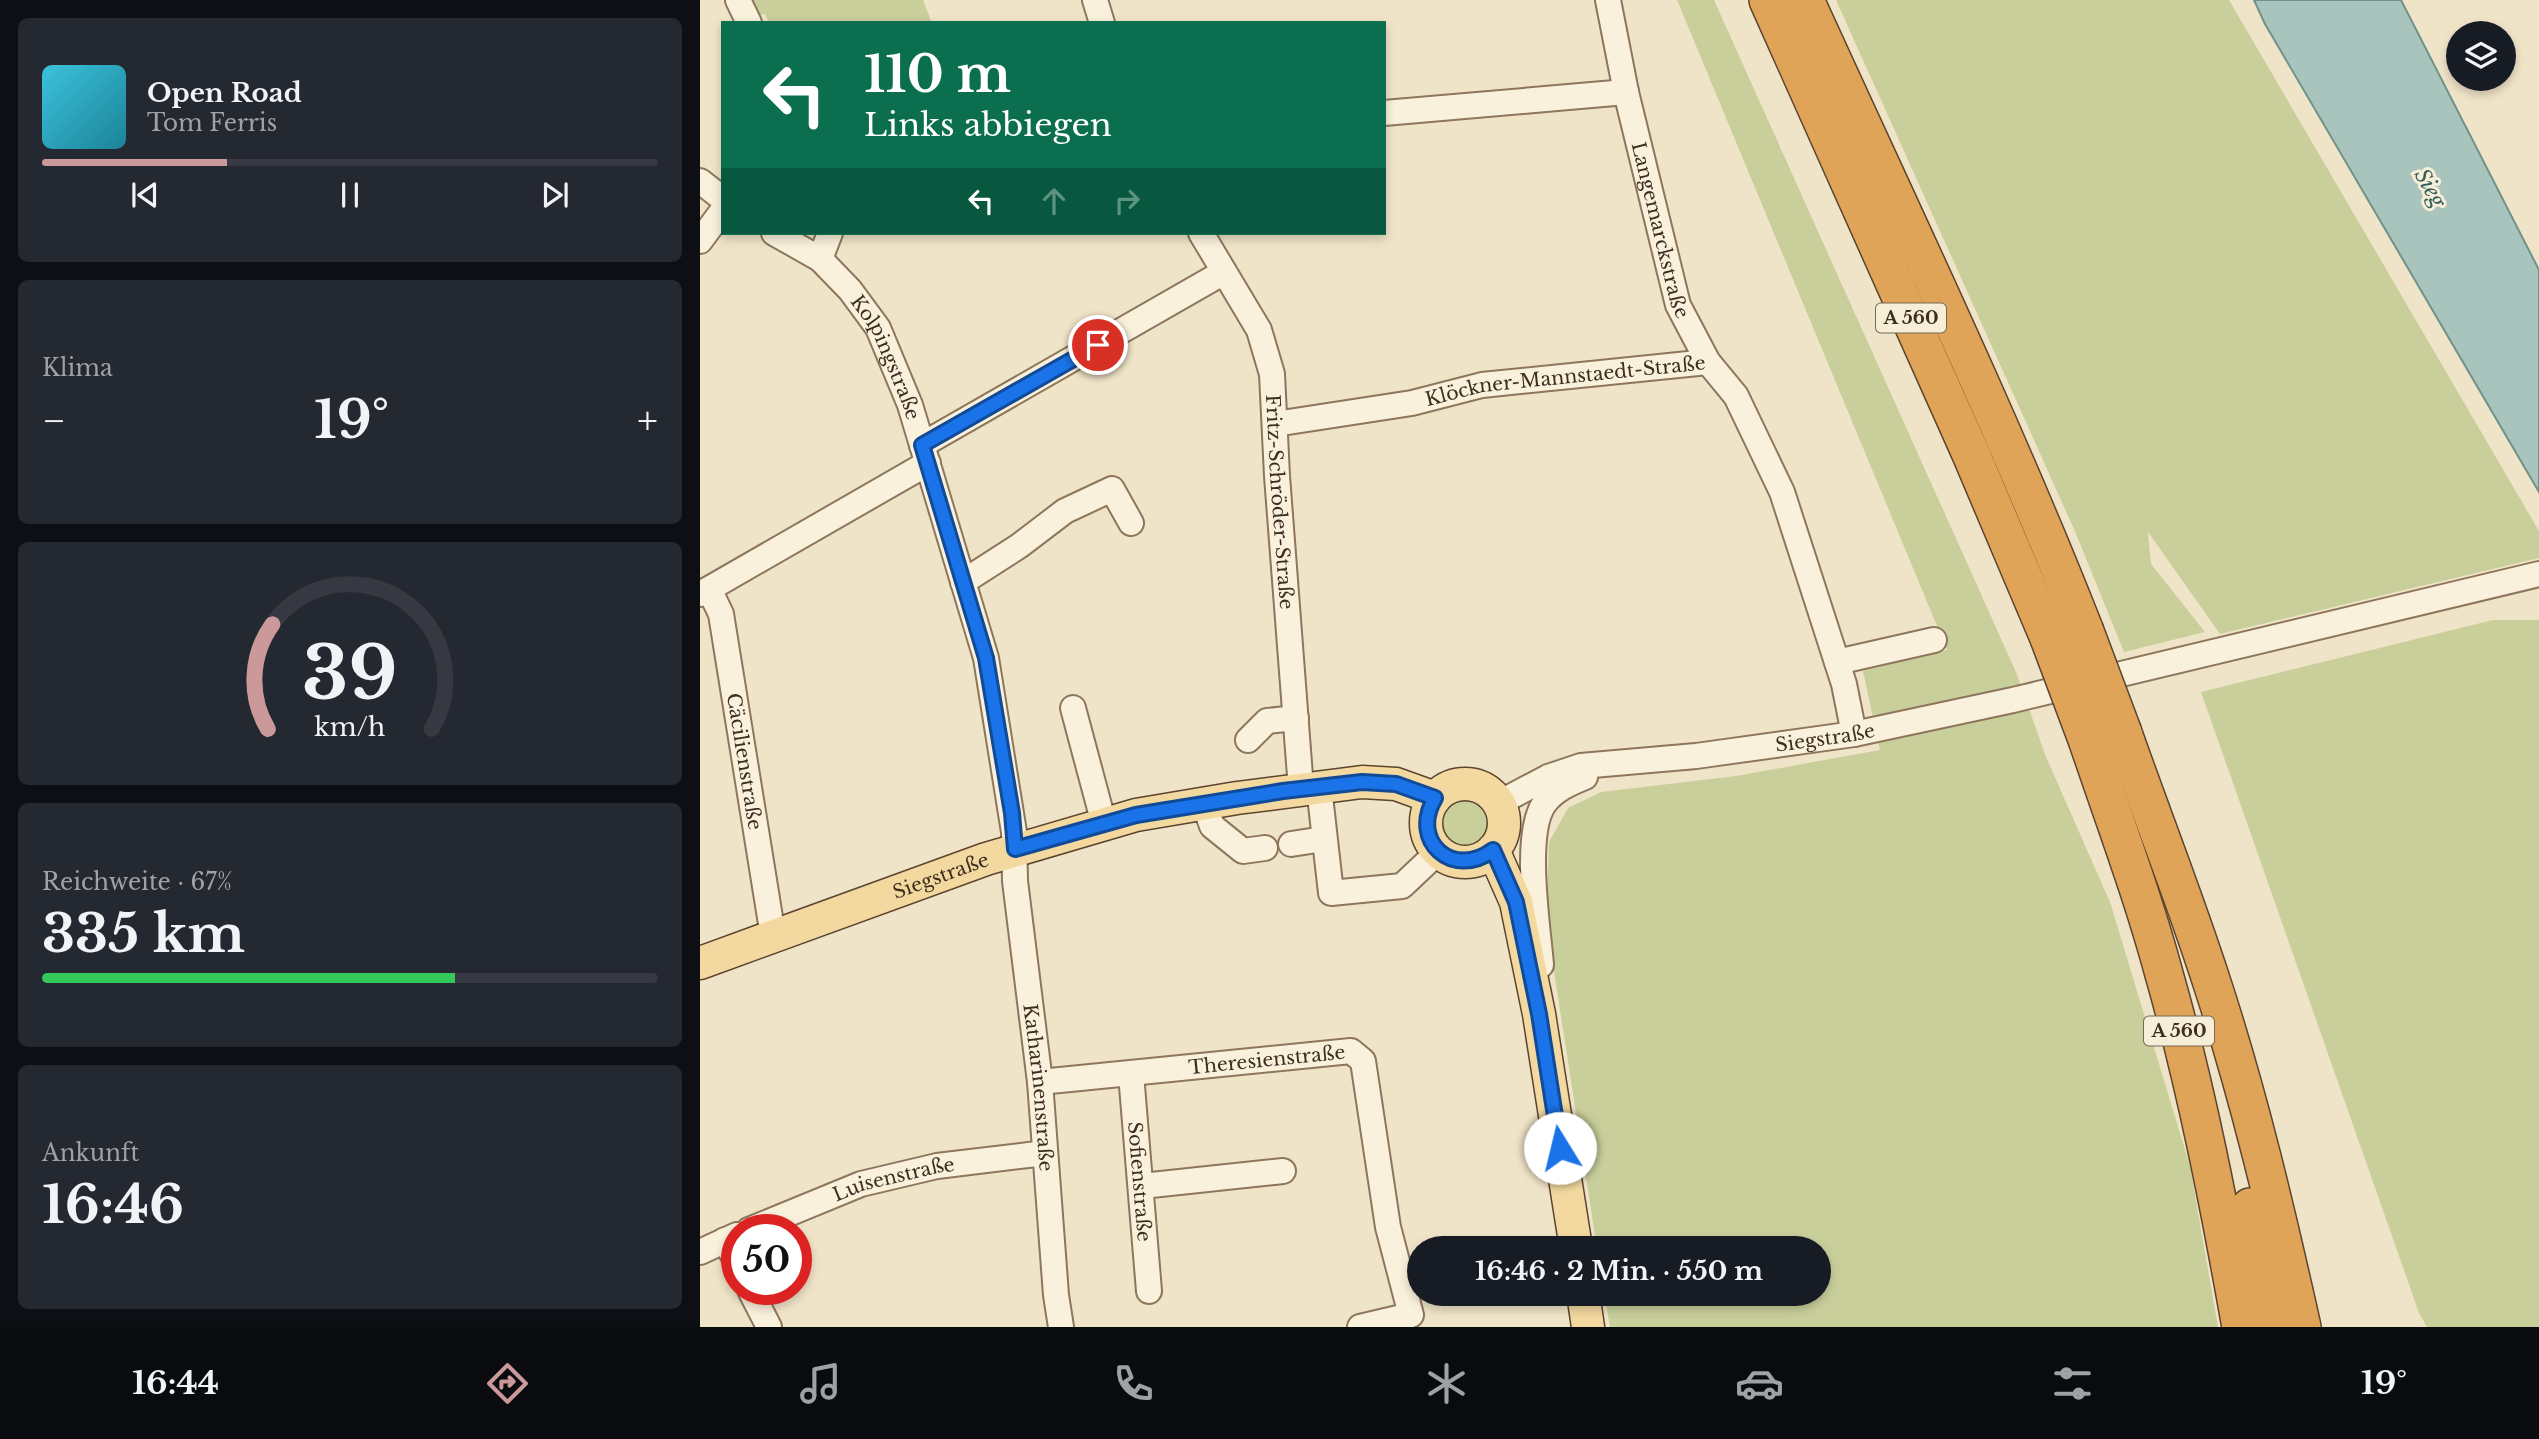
<!DOCTYPE html>
<html lang="de">
<head>
<meta charset="utf-8">
<style>
  body { margin:0; font-family:"Libre Baskerville",serif; background:#242831; color:#f1f3f6; height:100vh; display:flex; flex-direction:column; font-size:26px; white-space:nowrap }
  * { box-sizing:border-box; margin:0 }
  p { font-size:23px; color:#9ea1a6 }
  .icon { flex:none; width:38px; height:38px; fill:none; stroke:currentColor; stroke-width:2; stroke-linecap:round; stroke-linejoin:round }
  .map { position:relative; flex:1; overflow:hidden }
  .side { display:flex; flex-direction:column; gap:18px; padding:18px; background:#0d0f14; width:700px }
  .side>* { flex:none }
  .top-card { position:absolute; left:21px; top:21px; width:665px; height:214px; border-radius:0px; box-shadow:0 4px 10px #0003; background:#0b6e4f; color:#fff; overflow:hidden }
  .tools { position:absolute; left:1746px; top:21px; display:grid; gap:14px }
  .tools a { display:grid; place-items:center; width:70px; height:70px; border-radius:50%; background:#171b24; box-shadow:0 4px 10px #0003; font-size:35px }
  .speed { position:absolute; left:21px; top:1214px; display:flex; gap:14px; font-size:35px; font-weight:700; text-align:center }
  .speed>* { display:grid; place-content:center; width:91px; height:91px; border-radius:50%; background:#171b24; box-shadow:0 4px 10px #0003; line-height:1 }
  .speed .limit { border:10px solid #d22; background:#fff; color:#111 }
  .pin { position:absolute; display:grid; place-items:center; width:60px; height:60px; color:#fff; margin:-30px; border:4px solid #fff; border-radius:50%; box-shadow:0 2px 7px #0007 }
  .me { position:absolute; width:77px; margin:-38px; rotate:351deg; stroke-linejoin:round; filter:drop-shadow(0 0 5px #0008) }
  .turn { display:flex; align-items:center; gap:24px; height:147px; padding:0 28px; font-size:32px }
  .turn .icon { width:91px; height:91px; stroke-width:2.5 }
  .turn b { display:block; font-size:49px; line-height:60px }
  .lanes { display:flex; align-items:center; height:66px; padding:0 28px; background:#0003; justify-content:center; gap:35px; direction:ltr }
  .lanes .off { opacity:.35 }
  .big { font-size:52px; font-weight:800; line-height:1.1 }
  .side .card { flex:1; display:flex; flex-direction:column; justify-content:center; gap:10px; min-width:0; padding:0 24px; border-radius:10px; background:#242831 }
  .side .dial { align-items:center; gap:0 }
  .dial svg { height:182px; overflow:visible; fill:none; stroke:#363941; stroke-width:7; stroke-linecap:round; text-anchor:middle }
  .dial text { fill:#f1f3f6; stroke:none }
  .song { display:flex; align-items:center; gap:21px }
  .cover { width:84px; height:84px; border-radius:10px; background:linear-gradient(135deg,hsl(190 70% 55%),hsl(190 70% 35%)) }
  .played { height:7px; border-radius:4px; background:linear-gradient(90deg,#cc999b 30%,#363941 30%) }
  .keys { display:flex; justify-content:space-around; direction:ltr }
  .heat { display:flex; justify-content:space-between; align-items:center; font-size:38px; direction:ltr }
  .charge { height:10px; border-radius:5px; background:linear-gradient(90deg,#34c759 67%,#363941 0) }
  .trip { position:absolute; left:707px; top:1236px; width:424px; height:70px; border-radius:35px; background:#171b24; box-shadow:0 4px 10px #0003; font-weight:800; line-height:70px; text-align:center }
  .tab-bar { display:flex; height:112px; justify-content:space-around; align-items:center; background:#090b0e; color:#9ea1a6 }
  .tab-bar .icon { width:49px; height:49px }
  .tab-bar .selected { color:#cc999b }
  .tab-bar b { font-size:32px; color:#f1f3f6 }
  main { display:flex; flex:1; min-height:0 }
  .map>svg:first-child { display:block }
  .green { fill:#c9cf9b }
  .water { fill:#a9c4bc; stroke:#6f938a; stroke-width:2 }
  .lines { fill:none; stroke-linecap:round; stroke-linejoin:round }
  .minor-casing { stroke:#8d765c; stroke-width:28 }
  .major-casing { stroke:#5b4430; stroke-width:35 }
  .highway-casing { stroke:#5b4430; stroke-width:40 }
  .minor { stroke:#faf1dc; stroke-width:24 }
  .major { stroke:#f3d9a0; stroke-width:32 }
  .highway { stroke:#e0a458; stroke-width:37 }
  .highway-bridge-casing { stroke:#5b4430; stroke-width:40; stroke-linecap:butt }
  .highway-bridge { stroke:#e0a458; stroke-width:37 }
  .route-casing { stroke:#114b97; stroke-width:18 }
  .route { stroke:#1a73e8; stroke-width:12 }
  .labels { text-anchor:middle; dominant-baseline:central; stroke-width:6; stroke-linejoin:round; paint-order:stroke }
  .shield { fill:#f7eed8; stroke:#756857; stroke-width:2 }
  .shield-label { font-size:18px; font-weight:bold; fill:#3d2e20 }
  .street-label { font-size:19px; fill:#3d2e20; stroke:#f7eed8 }
  .water-label { font-size:21px; font-style:italic; fill:#2f5d5a; stroke:#f7eed8 }
</style>
</head>
<body>
<main>
<section class="side">
<div class="card">
<div class="song"><i class="cover"></i><div><b>Open Road</b><p>Tom Ferris</p></div></div>
<div class="played"></div>
<div class="keys"><svg class="icon" aria-label="previous" viewBox="0 0 24 24"><path d="M18 5L8 12l10 7zM5 5v14"/></svg><svg class="icon" aria-label="pause" viewBox="0 0 24 24"><path d="M8 5v14M16 5v14"/></svg><svg class="icon" aria-label="next" viewBox="0 0 24 24"><path d="M6 5l10 7-10 7zM19 5v14"/></svg></div>
</div>
<div class="card"><p>Klima</p>
<div class="heat"><a>−</a><b class="big">19°</b><a>+</a></div>
</div>
<div class="card dial"><svg viewBox="0 0 100 80">
<path d="M14 69A42 42 0 1 1 86 69"/>
<path d="M14 69A42 42 0 0 1 16 23" stroke="#cc999b"/>
<text x="50" y="56" font-size="32" font-weight="700">39</text>
<text x="50" y="72" font-size="11">km/h</text>
</svg></div>
<div class="card"><p>Reichweite · 67%</p><b class="big">335 km</b><div class="charge"></div></div>
<div class="card"><p>Ankunft</p><b class="big">16:46</b></div>
</section>
<div class="map">
<svg width="1839" height="1327" viewBox="0 0 1839 1327">
  <rect width="100%" height="100%" fill="#f0e4c8"/>
  <g class="green">
    <polygon points="46,0 223,0 232,23 69,23 65,14 53,17"/>
    <polygon points="977,0 1014,0 1316,672 1346,757 1410,902 1490,1166 1518,1327 910,1327 904,1293 1118,1293 1118,1248 897,1248 846,920 849,842 868,808 901,792 1036,776 1180,750 1163,671 1247,650"/>
    <polygon points="1136,0 1529,0 1839,531 1839,558 1520,634 1448,532 1451,564 1505,632 1424,652 1374,529"/>
    <polygon points="1793,620 1839,620 1839,1327 1727,1327 1719,1313 1501,692"/>
    <circle cx="765" cy="823" r="28"/>
  </g>
  <polygon class="water" points="1554,0 1701,0 1839,270 1839,492 1565,24"/>
  <g class="lines">
    <g class="minor-casing">
      <g id="minor">
        <polyline points="38,0 49,23"/>
        <polyline points="395,0 402,23"/>
        <path id="s1" d="M908 0 926 92 978 305 1008 362 1036 396 1082 492 1144 684 1154 734"/>
        <polyline points="684,113 926,92"/>
        <polyline points="0,181 23,199"/>
        <path id="s2" d="M74 233 120 259 150 290 178 328 210 405 286 658 314 832 315 881 340 1082 356 1295 361 1327"/>
        <path id="s3" d="M501 233 559 330 572 374 577 476 601 789"/>
        <polyline points="0,241 23,210"/>
        <polyline points="120,259 130,233"/>
        <path id="s4" d="M575 424 712 403 782 385 1008 362"/>
        <polyline points="222,445 524,272"/>
        <polyline points="263,582 319,546 365,511 412,489 431,523"/>
        <path id="s5" d="M9 589 21 614 73 936"/>
        <polyline points="0,594 228,463"/>
        <polyline points="1137,662 1234,640"/>
        <polyline points="373,708 404,824"/>
        <polyline points="548,740 567,721 596,718"/>
        <polyline points="619,787 631,893 702,886 739,851"/>
        <polyline points="504,803 512,826 543,851 565,848"/>
        <path id="s6" d="M799 803 848 777 881 766 996 756 1154 734 1313 700 1839 574"/>
        <polyline points="591,844 624,839"/>
        <path d="M841 965C838 927 823 835 844 804 854 790 870 783 885 777"/>
        <path id="s7" d="M431 1074 449 1291"/>
        <path id="s8" d="M340 1082 651 1051 663 1061 688 1227 711 1315 660 1327"/>
        <polyline points="442,1186 583,1171"/>
        <path id="s9" d="M49 1230 161 1184 237 1166 345 1153"/>
        <polyline points="25,1240 37,1263"/>
        <polyline points="0,1252 37,1235"/>
        <polyline points="50,1290 69,1327"/>
      </g>
    </g>
    <g class="major-casing">
      <g id="major">
        <circle cx="765" cy="823" r="39"/>
        <polyline points="793,850 816,902 839,1014 876,1248"/>
        <path id="s10" d="M0 963 286 859 436 815 537 798 662 782 696 784 735 798"/>
        <polyline points="883,1293 888,1327"/>
      </g>
    </g>
    <g class="highway-casing">
      <g id="highway">
        <polyline points="1068,0 1271,454 1349,638"/>
        <path d="M1105 0C1200 209 1300 416 1384 629"/>
        <path d="M1423 733C1452 816 1485 899 1512 983 1549 1096 1576 1211 1602 1327"/>
        <path d="M1388 742C1414 819 1443 896 1464 974 1497 1090 1520 1209 1541 1327"/>
        <polyline points="1550,1207 1571,1327"/>
      </g>
    </g>
    <use href="#minor" class="minor"/>
    <use href="#major" class="major"/>
    <use href="#highway" class="highway"/>
    <g class="highway-bridge-casing">
      <g id="highway-bridge">
        <polyline points="1384,629 1423,733"/>
        <polyline points="1349,638 1388,742"/>
      </g>
    </g>
    <use href="#highway-bridge" class="highway-bridge"/>
  </g>
  <g class="lines">
    <g class="route-casing">
      <path id="route" d="M398 345 222 445 286 658 312 813 315 849 436 815 583 791 662 782 696 784 735 798C709 841 753 880 793 850L816 902 839 1014 860 1148"/>
    </g>
    <use href="#route" class="route"/>
  </g>
  <g class="labels">
    <g class="shield">
      <rect x="1176" y="303.5" width="70" height="29" rx="5"/>
      <rect x="1444" y="1016.5" width="70" height="29" rx="5"/>
    </g>
    <g class="shield-label">
      <text x="1211" y="318">A 560</text>
      <text x="1479" y="1031">A 560</text>
    </g>
    <g class="street-label">
      <text stroke="none"><textPath href="#s1" startOffset="236">Langemarckstraße</textPath></text>
      <text stroke="none"><textPath href="#s2" startOffset="173">Kolpingstraße</textPath></text>
      <text stroke="none"><textPath href="#s4" startOffset="294">Klöckner-Mannstaedt-Straße</textPath></text>
      <text stroke="none"><textPath href="#s3" startOffset="287">Fritz-Schröder-Straße</textPath></text>
      <text stroke="none"><textPath href="#s6" startOffset="336">Siegstraße</textPath></text>
      <text stroke="none"><textPath href="#s5" startOffset="177">Cäcilienstraße</textPath></text>
      <text stroke="none"><textPath href="#s10" startOffset="256">Siegstraße</textPath></text>
      <text stroke="none"><textPath href="#s8" startOffset="228">Theresienstraße</textPath></text>
      <text stroke="none"><textPath href="#s2" startOffset="924">Katharinenstraße</textPath></text>
      <text stroke="none"><textPath href="#s9" startOffset="154">Luisenstraße</textPath></text>
      <text stroke="none"><textPath href="#s7" startOffset="108">Sofienstraße</textPath></text>
    </g>
    <g class="water-label">
      <text transform="translate(1730 188) rotate(60)">Sieg</text>
    </g>
  </g>
</svg>
<div class="tools">
<a><svg class="icon" aria-label="layers" viewBox="0 0 24 24"><path d="M12 4l9 5-9 5-9-5zM3 14l9 5 9-5"/></svg></a>
</div>
<div class="speed"><div class="limit">50</div></div>
<div class="pin" style="left:398px;top:345px;background:#d93025"><svg class="icon" aria-label="arrive" viewBox="0 0 24 24"><path d="M6 21V4h12l-3 4 3 4H6"/></svg></div>
<svg class="me" style="left:860px;top:1148px" viewBox="-20 -20 40 40"><circle r="19" fill="#fff"/><path d="M0-13L10 11 0 6-10 11z" fill="#1a73e8"/></svg>
<div class="trip">16:46 · 2 Min. · 550 m</div>
<div class="top-card">
<div class="turn"><svg class="icon" aria-label="left" viewBox="0 0 24 24"><path d="M17 20v-9H6M10 6l-5 5 5 5"/></svg><div><b>110 m</b>Links abbiegen</div></div>
<div class="lanes"><svg class="icon" aria-label="left" viewBox="0 0 24 24"><path d="M17 20v-9H6M10 6l-5 5 5 5"/></svg><svg class="icon off" aria-label="ahead" viewBox="0 0 24 24"><path d="M12 20V5M6 11l6-6 6 6"/></svg><svg class="icon off" aria-label="right" viewBox="0 0 24 24"><path d="M7 20v-9h11M14 6l5 5-5 5"/></svg></div>
</div>
</div>
</main>
<nav class="tab-bar">
<b>16:44</b>
<svg class="icon selected" aria-label="directions" viewBox="0 0 24 24"><path d="M12 3l9 9-9 9-9-9zM9 14v-3h6M13 9l2 2-2 2"/></svg>
<svg class="icon" aria-label="music" viewBox="0 0 24 24"><path d="M9 18V5l10-2v13"/><circle cx="6" cy="18" r="3"/><circle cx="16" cy="16" r="3"/></svg>
<svg class="icon" aria-label="phone" viewBox="0 0 24 24"><path d="M5 4h4l2 5-3 2q2 4 5 5l2-3 5 2v4C11 20 4 13 5 4z"/></svg>
<svg class="icon" aria-label="climate" viewBox="0 0 24 24"><path d="M12 3v18M4 7l16 10M4 17L20 7"/></svg>
<svg class="icon" aria-label="car" viewBox="0 0 24 24"><path d="M5 17H2v-5l4-1 3-4h7l3 4 3 1v5h-3M9 17h6M6 11h13"/><circle cx="7" cy="17" r="2"/><circle cx="17" cy="17" r="2"/></svg>
<svg class="icon" aria-label="filters" viewBox="0 0 24 24"><path d="M4 7h16M4 17h16"/><circle cx="9" cy="7" r="2"/><circle cx="15" cy="17" r="2"/></svg>
<b>19°</b>
</nav>
</body>
</html>
